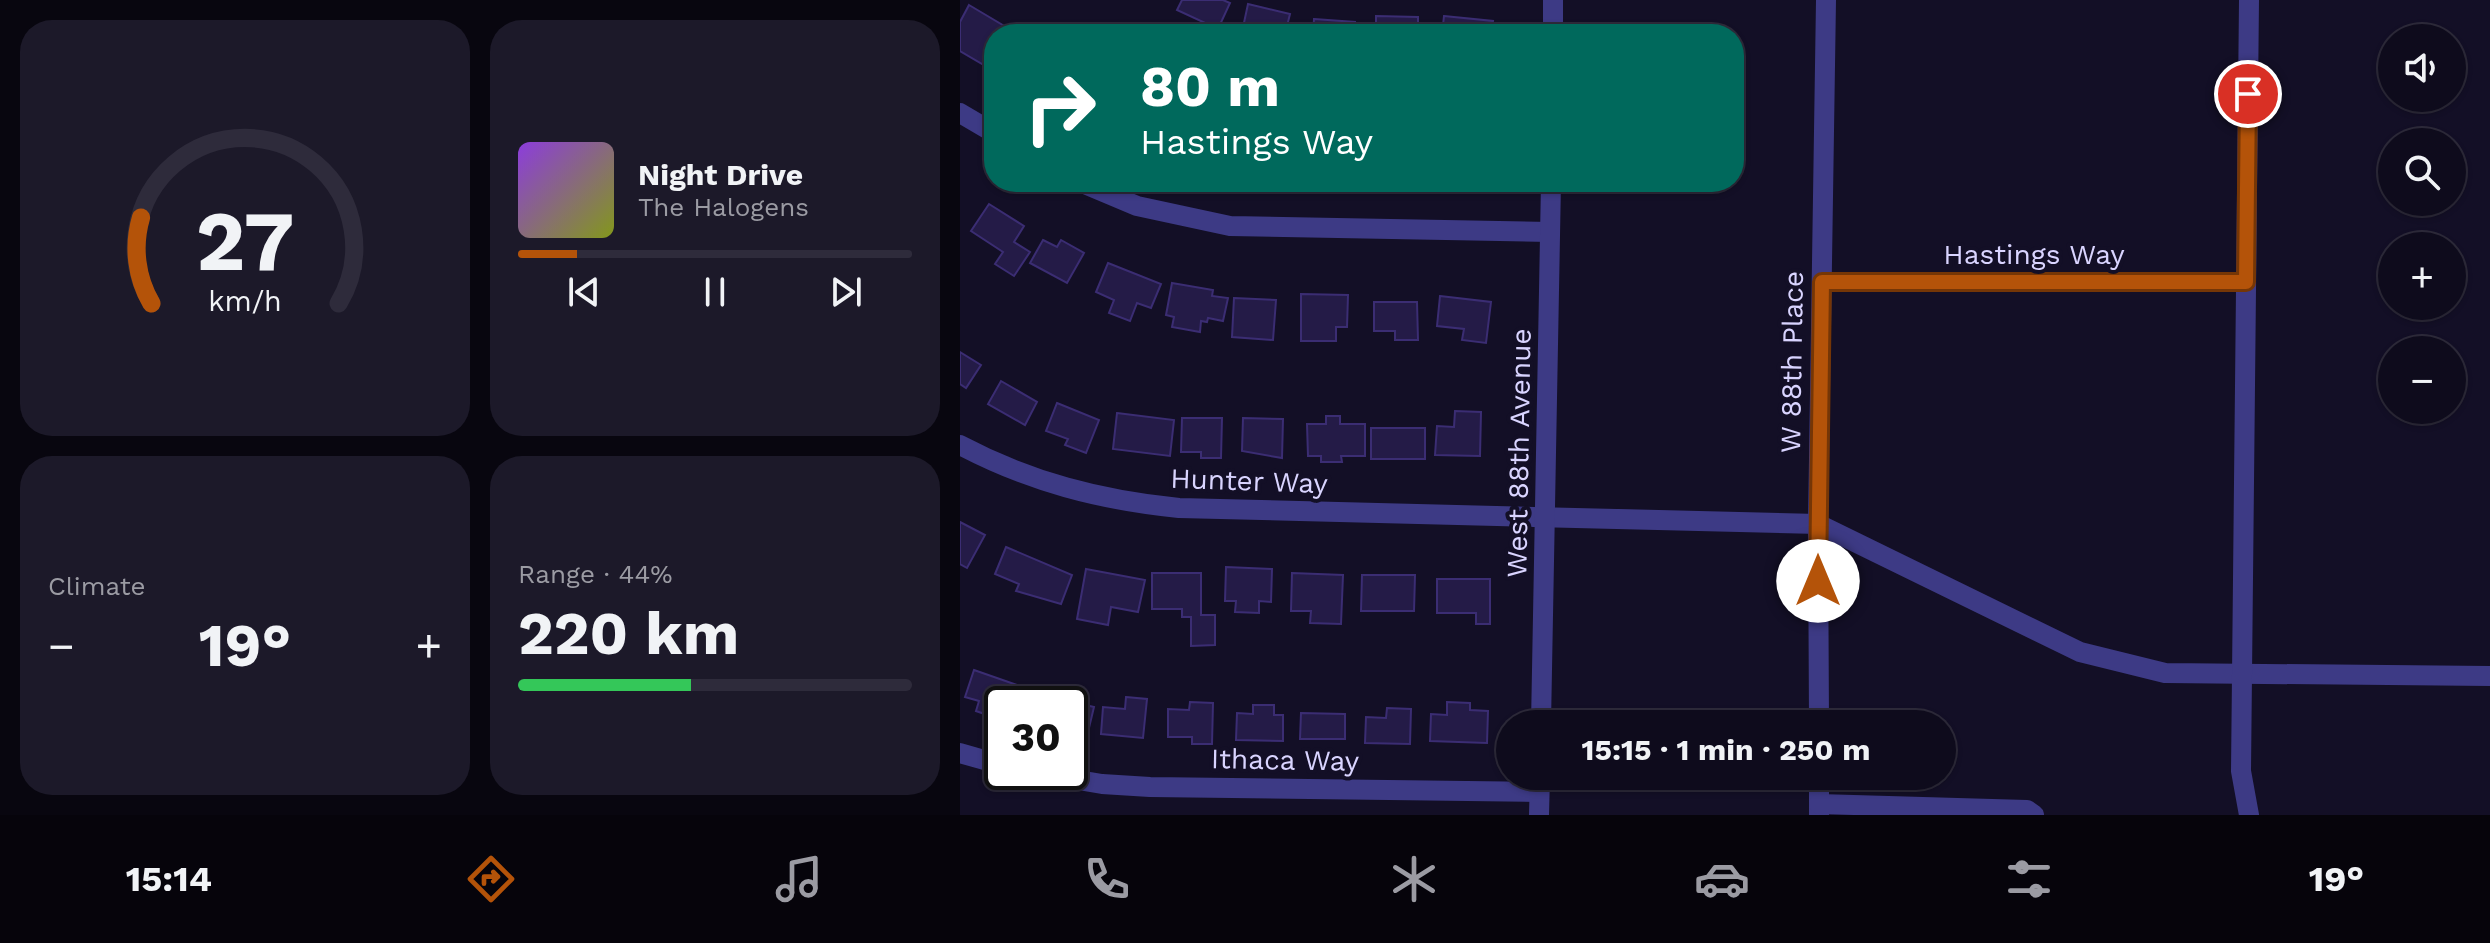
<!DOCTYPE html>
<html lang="en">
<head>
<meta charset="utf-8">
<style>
  body { margin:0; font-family:"Work Sans",sans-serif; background:#1c1929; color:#f1f3f6; height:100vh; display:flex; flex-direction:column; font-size:30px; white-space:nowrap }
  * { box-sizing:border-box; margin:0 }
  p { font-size:26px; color:#9b9ba3 }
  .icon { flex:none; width:44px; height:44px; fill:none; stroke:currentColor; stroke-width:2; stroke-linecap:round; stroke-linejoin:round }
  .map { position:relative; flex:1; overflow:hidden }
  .details { display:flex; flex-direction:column; gap:20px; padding:20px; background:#08060f; width:960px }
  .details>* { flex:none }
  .guide { position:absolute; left:24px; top:24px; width:760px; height:168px; border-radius:32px; box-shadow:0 2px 6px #0004,0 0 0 2px #2e2b3b; background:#00695c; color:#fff; overflow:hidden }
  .controls { position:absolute; left:1418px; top:24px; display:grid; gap:16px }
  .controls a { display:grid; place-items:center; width:88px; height:88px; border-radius:50%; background:#0e0b1c; box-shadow:0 2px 6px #0004,0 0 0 2px #2e2b3b; font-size:40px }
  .speed { position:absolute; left:24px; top:686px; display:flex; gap:16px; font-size:40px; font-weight:700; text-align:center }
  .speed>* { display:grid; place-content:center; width:104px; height:104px; border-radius:50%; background:#0e0b1c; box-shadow:0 2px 6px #0004,0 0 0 2px #2e2b3b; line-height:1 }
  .speed .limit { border:4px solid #111; border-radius:12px; background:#fff; color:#111 }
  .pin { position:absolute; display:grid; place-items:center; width:68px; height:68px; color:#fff; margin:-34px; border:4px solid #fff; border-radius:50%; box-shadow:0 2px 8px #0007 }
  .me { position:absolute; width:88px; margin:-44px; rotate:0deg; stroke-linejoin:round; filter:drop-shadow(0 0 6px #0008) }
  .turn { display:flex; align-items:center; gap:28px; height:168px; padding:0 24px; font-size:36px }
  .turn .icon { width:104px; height:104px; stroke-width:2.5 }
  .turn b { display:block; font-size:56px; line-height:68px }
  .big { font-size:60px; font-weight:700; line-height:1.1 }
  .details .tile { flex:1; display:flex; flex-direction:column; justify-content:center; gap:12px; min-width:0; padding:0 28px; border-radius:32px; background:#1c1929 }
  .details .dial { align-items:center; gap:0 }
  .dial svg { height:208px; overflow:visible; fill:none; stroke:#2e2b3b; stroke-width:7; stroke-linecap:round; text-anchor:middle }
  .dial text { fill:#f1f3f6; stroke:none }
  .song { display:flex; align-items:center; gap:24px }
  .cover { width:96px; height:96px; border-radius:12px; background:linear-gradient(135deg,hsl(270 70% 55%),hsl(70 70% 35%)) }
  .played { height:8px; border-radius:4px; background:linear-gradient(90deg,#b45309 15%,#2e2b3b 15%) }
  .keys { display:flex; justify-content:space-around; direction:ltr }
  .heat { display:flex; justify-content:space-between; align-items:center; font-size:44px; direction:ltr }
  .charge { height:12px; border-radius:6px; background:linear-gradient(90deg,#34c759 44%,#2e2b3b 0) }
  .details .tiles { flex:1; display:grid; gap:20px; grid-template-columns:repeat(2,1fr) }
  .trip { position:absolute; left:536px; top:710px; width:460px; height:80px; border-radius:40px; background:#0e0b1c; box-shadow:0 2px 6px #0004,0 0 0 2px #2e2b3b; font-weight:700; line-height:80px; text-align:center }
  .tabs { display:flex; height:128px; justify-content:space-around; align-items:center; background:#06040b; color:#9b9ba3 }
  .tabs .icon { width:56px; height:56px }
  .tabs .selected { color:#b45309 }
  .tabs b { font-size:36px; color:#f1f3f6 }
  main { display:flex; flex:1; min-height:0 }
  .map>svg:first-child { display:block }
  .building { fill:#241b47; stroke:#3b2d73; stroke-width:2 }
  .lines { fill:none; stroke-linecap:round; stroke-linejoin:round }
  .minor { stroke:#3d3a85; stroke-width:20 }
  .route-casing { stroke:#753606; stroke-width:20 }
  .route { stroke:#b45309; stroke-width:14 }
  .labels { text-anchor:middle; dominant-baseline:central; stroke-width:8; stroke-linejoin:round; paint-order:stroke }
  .street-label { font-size:28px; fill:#d9d4ff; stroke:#130f26 }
</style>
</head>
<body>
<main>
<section class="details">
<div class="tiles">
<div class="tile dial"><svg viewBox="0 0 100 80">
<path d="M14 69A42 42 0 1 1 86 69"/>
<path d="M14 69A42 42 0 0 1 10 36" stroke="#b45309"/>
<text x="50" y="56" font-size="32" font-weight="700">27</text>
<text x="50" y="72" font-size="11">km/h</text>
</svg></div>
<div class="tile">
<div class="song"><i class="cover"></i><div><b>Night Drive</b><p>The Halogens</p></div></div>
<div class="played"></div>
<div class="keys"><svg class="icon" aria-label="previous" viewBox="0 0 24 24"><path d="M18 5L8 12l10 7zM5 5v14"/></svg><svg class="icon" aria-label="pause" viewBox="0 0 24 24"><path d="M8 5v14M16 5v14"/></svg><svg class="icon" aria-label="next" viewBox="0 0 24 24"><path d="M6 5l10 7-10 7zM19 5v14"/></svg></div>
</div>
<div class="tile"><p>Climate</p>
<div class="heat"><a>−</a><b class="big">19°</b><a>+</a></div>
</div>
<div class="tile"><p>Range · 44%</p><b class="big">220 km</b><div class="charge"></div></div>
</div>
</section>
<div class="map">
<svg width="1530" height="815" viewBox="0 0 1530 815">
  <rect width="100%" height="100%" fill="#130f26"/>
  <g class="building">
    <polygon points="222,0 263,0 270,3 258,29 217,10"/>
    <polygon points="288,4 330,14 325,34 282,32"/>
    <polygon points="9,5 56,33 34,34 34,71 0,51 0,22"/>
    <polygon points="416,16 458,17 458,34 416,34"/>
    <polygon points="484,16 533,21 531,34 482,34"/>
    <polygon points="354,19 395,22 394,34 353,34"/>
    <polygon points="29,204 64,226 54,242 70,252 54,276 35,264 43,252 11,231"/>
    <polygon points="83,240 97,247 101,240 124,253 107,283 70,263"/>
    <polygon points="148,263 201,284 191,308 177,303 170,321 149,313 154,300 136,292"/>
    <polygon points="212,283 253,290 252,296 268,298 263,321 248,318 247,322 241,321 240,332 212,327 214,317 206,315"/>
    <polygon points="341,294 388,295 387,327 376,327 376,341 341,341"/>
    <polygon points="480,296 531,302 526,343 502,340 504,329 477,326"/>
    <polygon points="274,298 316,300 313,340 272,337"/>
    <polygon points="414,302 457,302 458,340 435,340 435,331 414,331"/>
    <polygon points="0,352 21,365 6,388 0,384"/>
    <polygon points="41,381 77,402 65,425 28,404"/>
    <polygon points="97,403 139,420 126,453 105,445 108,439 86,431"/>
    <polygon points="495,411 521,412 520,456 475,455 477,426 494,427"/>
    <polygon points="157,413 214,420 210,456 153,449"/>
    <polygon points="366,416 380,416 380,424 405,424 405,456 381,456 382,462 361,462 361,456 348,456 347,424 366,424"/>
    <polygon points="222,418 262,418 261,458 241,458 241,452 221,452"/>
    <polygon points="283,418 323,419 322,458 282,451"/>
    <rect x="411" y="428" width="54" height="31"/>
    <polygon points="0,522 25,535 7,568 0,564"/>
    <polygon points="46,547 112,575 101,604 56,591 59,584 35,574"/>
    <polygon points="266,567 312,569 311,602 299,601 299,613 275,612 276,601 265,601"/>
    <polygon points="126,569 185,580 178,612 151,607 148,625 117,619"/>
    <polygon points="192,573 241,573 241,615 255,615 255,645 231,646 231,617 222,617 222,609 192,609"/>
    <polygon points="332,573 383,575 381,624 350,623 351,611 331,611"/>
    <polygon points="402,575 455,575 454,611 401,611"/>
    <polygon points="477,579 530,579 530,624 516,624 516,613 477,613"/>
    <polygon points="14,670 57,685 51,704 42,704 42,720 16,711 19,701 5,697"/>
    <polygon points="76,693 134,707 128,732 110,727 110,704 73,704"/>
    <polygon points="166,697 187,699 183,738 141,734 143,707 165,709"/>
    <polygon points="230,702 253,703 252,744 232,744 232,737 208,737 208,709 229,710"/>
    <polygon points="487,702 510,703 510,710 528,711 527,743 470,741 471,714 487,715"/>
    <polygon points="293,705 314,705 314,715 323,715 323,741 276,740 277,713 293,714"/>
    <polygon points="427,708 451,709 450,744 405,743 406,717 426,718"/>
    <polygon points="341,713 385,714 385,739 340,739"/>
  </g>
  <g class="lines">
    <g class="minor">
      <polyline points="593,34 593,0"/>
      <polyline points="0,113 34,133"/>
      <polyline points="120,182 177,206 270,226 590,232"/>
      <polyline points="862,282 1286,282"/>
      <path d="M0 445C70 482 140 500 219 508L858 524 1120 652 1205 673 1530 676"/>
      <polyline points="581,724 591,182"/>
      <polyline points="859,724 858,524 866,0"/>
      <polyline points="0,753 42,765"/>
      <polyline points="71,772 142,784 190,787 579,792"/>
      <polyline points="859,776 859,815"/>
      <polyline points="859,804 1067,810 1074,815"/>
      <polyline points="579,815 580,776"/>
      <polyline points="1289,815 1281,771 1289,0"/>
    </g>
  </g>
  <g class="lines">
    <g class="route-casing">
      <polyline id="route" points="858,581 862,282 1286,282 1288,94"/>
    </g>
    <use href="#route" class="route"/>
  </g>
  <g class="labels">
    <g class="street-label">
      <text x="1074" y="254">Hastings Way</text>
      <text transform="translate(832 362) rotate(-89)">W 88th Place</text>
      <text transform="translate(559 453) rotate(-89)">West 88th Avenue</text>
      <text transform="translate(289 481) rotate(2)">Hunter Way</text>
      <text transform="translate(325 760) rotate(1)">Ithaca Way</text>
    </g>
  </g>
</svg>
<div class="controls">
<a><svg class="icon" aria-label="sound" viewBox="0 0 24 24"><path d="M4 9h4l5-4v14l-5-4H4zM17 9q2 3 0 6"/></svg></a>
<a><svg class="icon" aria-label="search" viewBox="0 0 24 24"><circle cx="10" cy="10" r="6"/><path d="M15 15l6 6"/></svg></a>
<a>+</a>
<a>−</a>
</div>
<div class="speed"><div class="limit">30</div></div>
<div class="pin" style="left:1288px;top:94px;background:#d93025"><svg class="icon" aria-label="arrive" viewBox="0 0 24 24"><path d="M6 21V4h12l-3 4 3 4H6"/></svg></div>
<svg class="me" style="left:858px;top:581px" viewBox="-20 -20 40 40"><circle r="19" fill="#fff"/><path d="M0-13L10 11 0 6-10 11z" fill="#b45309"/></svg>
<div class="trip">15:15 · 1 min · 250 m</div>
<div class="guide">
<div class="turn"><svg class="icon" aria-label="right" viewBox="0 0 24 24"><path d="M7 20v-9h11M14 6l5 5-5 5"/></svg><div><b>80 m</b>Hastings Way</div></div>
</div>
</div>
</main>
<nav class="tabs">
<b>15:14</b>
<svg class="icon selected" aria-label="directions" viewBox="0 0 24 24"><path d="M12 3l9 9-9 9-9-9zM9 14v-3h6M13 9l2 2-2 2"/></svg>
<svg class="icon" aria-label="music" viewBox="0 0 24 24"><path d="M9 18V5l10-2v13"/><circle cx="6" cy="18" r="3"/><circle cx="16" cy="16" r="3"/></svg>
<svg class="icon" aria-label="phone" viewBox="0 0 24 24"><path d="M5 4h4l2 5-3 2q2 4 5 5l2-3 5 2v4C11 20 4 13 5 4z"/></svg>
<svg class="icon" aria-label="climate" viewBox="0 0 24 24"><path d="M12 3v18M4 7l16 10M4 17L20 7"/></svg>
<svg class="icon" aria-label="car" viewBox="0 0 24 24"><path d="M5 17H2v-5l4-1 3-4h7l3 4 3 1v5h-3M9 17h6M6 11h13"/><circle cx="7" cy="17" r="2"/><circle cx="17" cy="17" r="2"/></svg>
<svg class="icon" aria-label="filters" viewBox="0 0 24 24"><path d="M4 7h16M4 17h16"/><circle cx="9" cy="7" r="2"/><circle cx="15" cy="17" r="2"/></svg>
<b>19°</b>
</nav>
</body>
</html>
